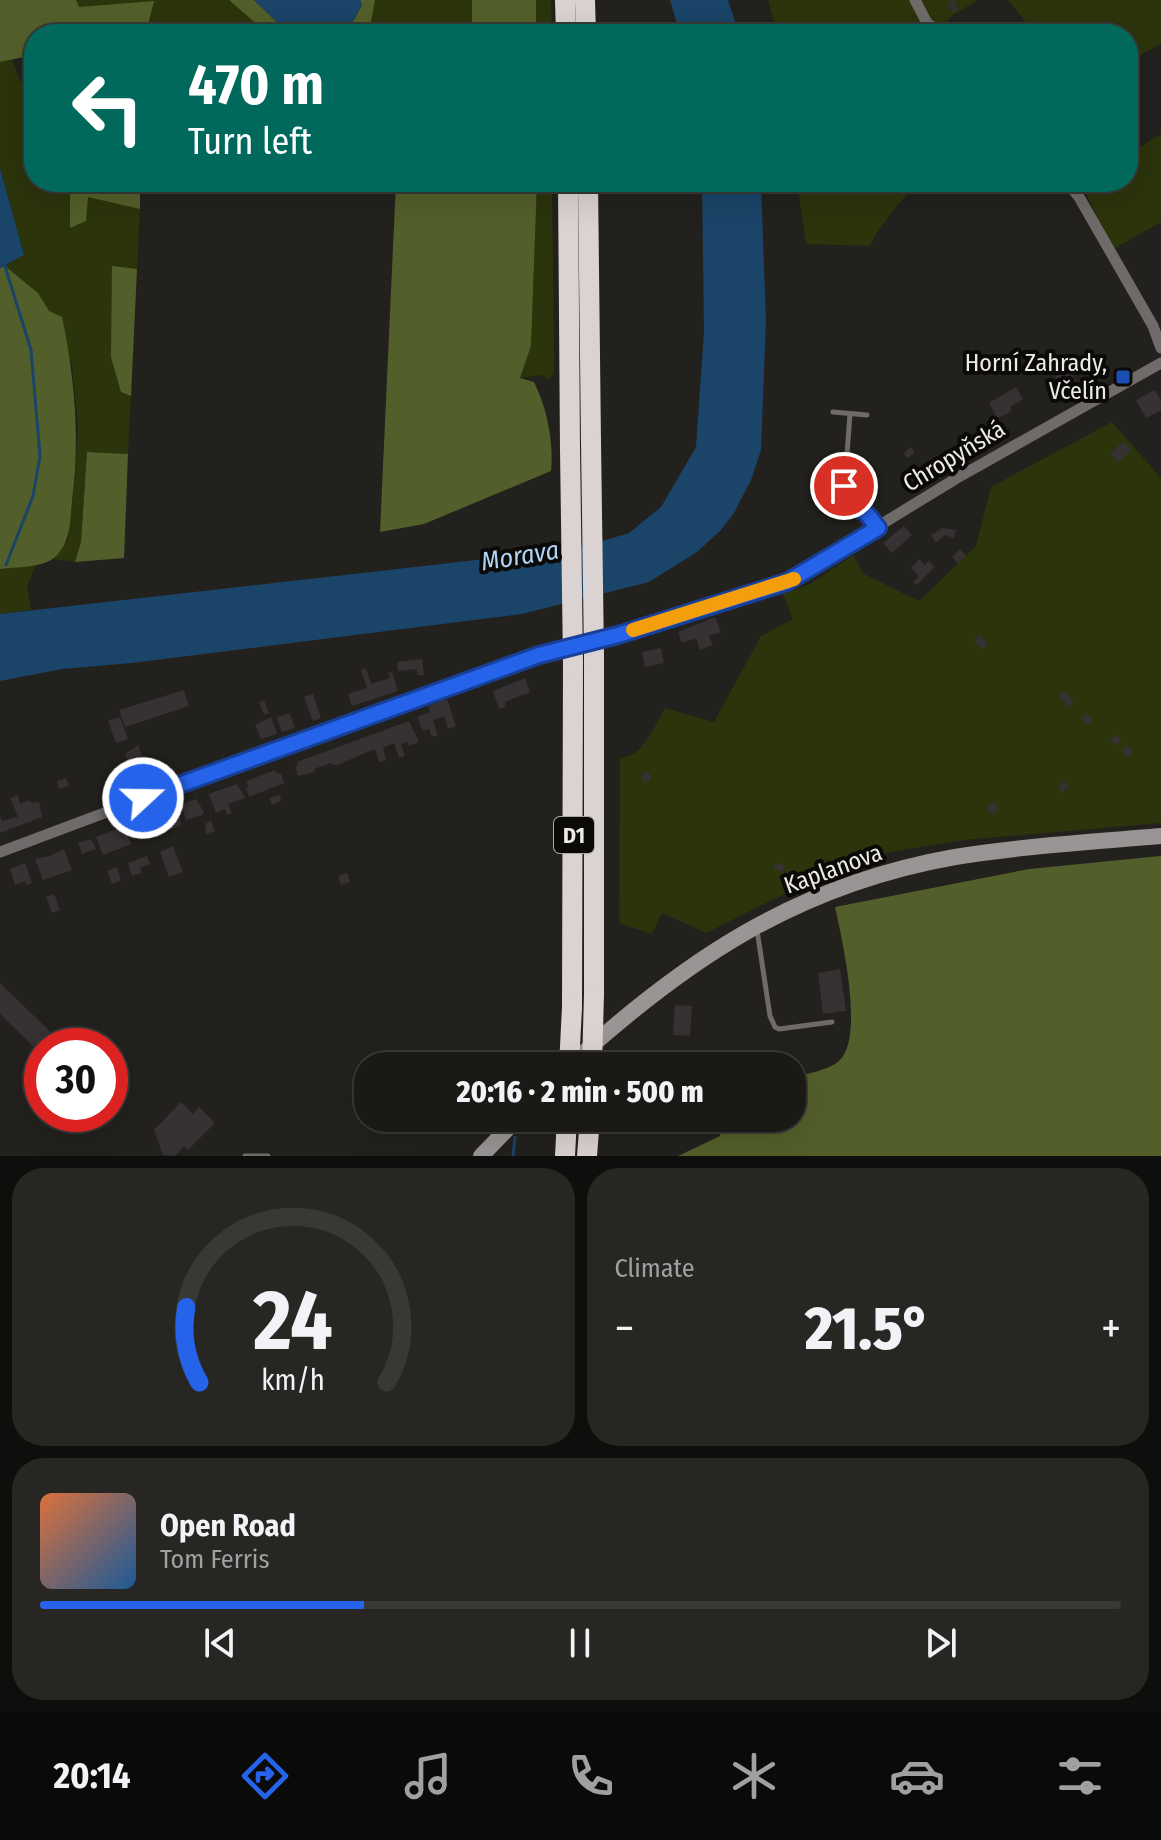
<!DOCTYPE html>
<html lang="en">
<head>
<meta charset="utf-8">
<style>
  body { margin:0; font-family:"Fira Sans Condensed",sans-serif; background:#272623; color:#f1f3f6; height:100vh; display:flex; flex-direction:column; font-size:30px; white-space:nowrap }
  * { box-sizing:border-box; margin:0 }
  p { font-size:26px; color:#9fa0a1 }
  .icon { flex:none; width:44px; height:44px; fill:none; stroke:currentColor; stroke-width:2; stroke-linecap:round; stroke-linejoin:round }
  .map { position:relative; height:1156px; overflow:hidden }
  .panel { display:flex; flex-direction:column; gap:12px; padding:12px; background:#0e0e0c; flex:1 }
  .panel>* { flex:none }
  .hud { position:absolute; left:24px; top:24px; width:1114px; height:168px; border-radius:32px; box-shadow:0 8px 32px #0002,0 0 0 2px #383835; background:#00695c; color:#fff; overflow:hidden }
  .speed { position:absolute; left:24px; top:1028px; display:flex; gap:16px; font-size:40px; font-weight:700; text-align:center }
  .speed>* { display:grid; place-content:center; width:104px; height:104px; border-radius:50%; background:#1a1916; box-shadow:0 8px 32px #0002,0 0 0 2px #383835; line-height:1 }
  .speed .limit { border:12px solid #d22; background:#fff; color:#111 }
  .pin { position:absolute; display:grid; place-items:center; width:68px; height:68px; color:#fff; margin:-34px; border:4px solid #fff; border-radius:50%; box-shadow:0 2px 8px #0007 }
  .me { position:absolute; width:88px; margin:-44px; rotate:69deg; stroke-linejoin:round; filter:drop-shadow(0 0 6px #0008) }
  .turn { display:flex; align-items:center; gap:28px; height:168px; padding:0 32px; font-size:36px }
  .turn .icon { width:104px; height:104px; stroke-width:2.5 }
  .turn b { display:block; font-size:56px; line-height:68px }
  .big { font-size:60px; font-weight:800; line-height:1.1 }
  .panel .tile { flex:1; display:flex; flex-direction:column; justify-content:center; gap:12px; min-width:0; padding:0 28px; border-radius:32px; background:#272623 }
  .panel .dial { align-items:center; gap:0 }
  .dial svg { height:208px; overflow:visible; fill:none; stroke:#383835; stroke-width:7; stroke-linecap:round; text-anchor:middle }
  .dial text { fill:#f1f3f6; stroke:none }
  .song { display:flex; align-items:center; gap:24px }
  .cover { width:96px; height:96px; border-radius:12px; background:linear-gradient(135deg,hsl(20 70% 55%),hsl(210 70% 35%)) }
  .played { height:8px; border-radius:4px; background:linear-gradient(90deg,#2563eb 30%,#383835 30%) }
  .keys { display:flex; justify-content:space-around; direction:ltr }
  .heat { display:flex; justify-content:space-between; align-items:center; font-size:44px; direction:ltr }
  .panel .tiles { flex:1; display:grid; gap:12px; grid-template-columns:1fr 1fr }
  .tile:last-child { grid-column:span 2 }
  .trip { position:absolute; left:354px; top:1052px; width:452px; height:80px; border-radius:32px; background:#1a1916; box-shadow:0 8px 32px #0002,0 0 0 2px #383835; font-weight:800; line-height:80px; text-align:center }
  .menu { display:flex; height:128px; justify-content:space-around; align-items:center; background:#0a0a09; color:#9fa0a1 }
  .menu .icon { width:56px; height:56px }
  .menu .selected { color:#2563eb }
  .menu b { font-size:36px; color:#f1f3f6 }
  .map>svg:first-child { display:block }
  .green { fill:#2c340c }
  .forest { fill:#535f2a }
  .water { fill:#1a4468 }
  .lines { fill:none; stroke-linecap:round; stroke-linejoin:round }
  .stream { stroke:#1a4468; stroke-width:3 }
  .building { fill:#363133 }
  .lane { stroke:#6e6b6a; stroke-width:5 }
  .street { stroke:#6e6b6a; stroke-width:11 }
  .secondary { stroke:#999594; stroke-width:16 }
  .highway { stroke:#dbd3d1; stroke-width:20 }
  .highway-bridge { stroke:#dbd3d1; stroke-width:20 }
  .route-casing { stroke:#184099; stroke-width:20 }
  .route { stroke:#2563eb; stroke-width:14 }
  .slow { stroke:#f59e0b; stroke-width:14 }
  .transit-dot { fill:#1a4fb4; stroke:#0c0a09; stroke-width:3 }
  .labels { text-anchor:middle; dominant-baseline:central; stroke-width:8; stroke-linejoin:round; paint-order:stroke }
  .shield { fill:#0c0a09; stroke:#aaa8a5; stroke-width:2 }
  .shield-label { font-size:22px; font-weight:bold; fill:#edebe8 }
  .poi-label { font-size:24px; fill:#edebe8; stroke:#0c0a09; text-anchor:end }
  .street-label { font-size:24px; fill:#edebe8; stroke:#0c0a09 }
  .water-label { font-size:26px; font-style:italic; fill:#afd4f8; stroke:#0c0a09 }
</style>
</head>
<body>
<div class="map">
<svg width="1161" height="1156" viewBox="0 0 1161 1156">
  <rect width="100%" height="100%" fill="#23211d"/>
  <g class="green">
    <polygon points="76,0 229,0 268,34 135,34 154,1 78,8"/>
    <polygon points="375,0 472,0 472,34 368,34"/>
    <polygon points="536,0 551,0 552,34 536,34"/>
    <polygon points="768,0 978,0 952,16 937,34 777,34"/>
    <polygon points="1008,0 1161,0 1161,44 1128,62 1128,34 1017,34 1025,21"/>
    <polygon points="12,60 34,114 34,182 72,182 70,188 88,196 140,209 137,269 112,267 121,392 131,396 128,454 87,452 81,542 75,562 52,559 68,540 75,476 78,425 72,364 38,293 5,266 24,255 0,168 0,62"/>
    <polygon points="1161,134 1161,222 1112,250 1085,191 1094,182 1128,182 1128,154"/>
    <polygon points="537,182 552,182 554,372 549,380 541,375 520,378 531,346"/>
    <polygon points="797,182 916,182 877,232 870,246 806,244"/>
    <path d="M1112 422 1161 478V823L964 840 890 852 788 892 706 933 662 913 652 934 619 923 620 758C644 756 653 728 665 708L714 722 761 636 793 619 783 594 810 584 853 555 864 574 919 601 976 546 991 487Z"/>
    <polygon points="36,565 27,586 31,610 0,614 0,569"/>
  </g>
  <g class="forest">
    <polygon points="0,0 76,0 79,7 154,1 146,33 34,34 34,55 0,62"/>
    <polygon points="229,0 254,0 281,26 294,34 268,34"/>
    <polygon points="360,0 375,0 369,33 346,34 362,5"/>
    <rect x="472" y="0" width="64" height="34"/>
    <polygon points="72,182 140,182 140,209 88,197 86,221 70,228 70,188"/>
    <path d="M396 182H537L531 346 520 378 534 382C547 408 554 442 551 471L424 524 380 532Z"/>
    <path d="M5 266 38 293 49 311 62 317C75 379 80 438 72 501 70 522 71 543 54 558 41 568 16 567 0 569V268Z"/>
    <polygon points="112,266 137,269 131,396 121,392 111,357"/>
    <polygon points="87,452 128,454 124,558 75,562 81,542"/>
    <path d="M1161 856V1156H678L720 1136 724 1118H792V1078C806 1074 829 1070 839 1061 865 1038 842 939 835 907L1029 869Z"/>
  </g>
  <g class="water">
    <polygon points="254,0 360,0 362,5 346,34 294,34 281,26"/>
    <polygon points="670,0 728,0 739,34 680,34"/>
    <polygon points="0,168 24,255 0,268"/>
    <polygon points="702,182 761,182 766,320 761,450 751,480 734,513 720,531 697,552 649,582 522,614 132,663 62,669 0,681 0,614 503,557 589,545 629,533 661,507 696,447 704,331"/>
  </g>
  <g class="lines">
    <g class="stream">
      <polyline points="4,263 31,350 40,456 33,496 6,565"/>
      <polyline points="513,1156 515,1137"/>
    </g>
  </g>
  <g class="building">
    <polygon points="953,0 959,10 953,13 947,4"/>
    <polygon points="1069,369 1079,387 1069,395 1068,393 1059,398 1052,386 1058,382 1055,377"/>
    <polygon points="1016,387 1023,399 1010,407 1012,409 1007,414 997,418 989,403"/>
    <polygon points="1155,390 1161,400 1161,410 1146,418 1136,400"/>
    <polygon points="1124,441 1132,450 1118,462 1110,453"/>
    <polygon points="911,447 915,453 907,458 904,453"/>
    <polygon points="904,526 912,535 892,553 883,543"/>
    <polygon points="942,528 956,530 954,538 945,535 936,543 931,535"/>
    <polygon points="960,549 966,556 958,563 952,557"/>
    <polygon points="919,559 925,565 929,561 935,567 917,585 913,582 919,576 911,568"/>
    <polygon points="715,617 721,632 709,636 713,645 700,650 696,638 682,643 678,632"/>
    <polygon points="979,635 988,643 983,649 974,641"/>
    <polygon points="661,648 664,663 645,667 642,652"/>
    <polygon points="422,659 424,675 417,675 417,669 398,671 397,662"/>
    <polygon points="366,668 371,684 390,678 388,673 392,672 398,691 352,706 348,694 367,688 361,670"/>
    <polygon points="525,678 530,692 505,702 506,707 499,709 493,691"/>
    <polygon points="184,690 189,706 125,727 119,710"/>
    <polygon points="1064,691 1074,702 1069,707 1058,696"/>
    <polygon points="313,694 321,718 313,721 304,697"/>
    <polygon points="447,699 456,726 448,729 444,716 433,720 438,735 432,737 429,729 423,731 417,717 430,712 428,706"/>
    <polygon points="264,700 269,713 264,715 259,702"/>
    <polygon points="290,713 295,728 282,732 277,717"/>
    <polygon points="1086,714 1093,720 1087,725 1081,719"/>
    <polygon points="120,717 128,739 116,743 108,721"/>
    <polygon points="271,717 277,734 261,739 255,725"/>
    <polygon points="409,721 419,742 409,746 408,742 401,744 405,756 399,758 394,743 383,748 386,760 379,762 375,749 337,765 332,765 331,763 314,769 315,772 298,776 295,767 298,765 297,762"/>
    <polygon points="1116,735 1122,740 1115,746 1110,740"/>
    <polygon points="138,745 144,761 154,759 157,761 161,772 122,787 119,777 131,773 125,754"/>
    <polygon points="1127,746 1133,752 1127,758 1121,751"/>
    <polygon points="275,770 276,773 281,774 284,783 249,797 246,788 249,786 246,781"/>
    <circle cx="646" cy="777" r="5"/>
    <polygon points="66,778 69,786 59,789 57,781"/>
    <polygon points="1064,781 1069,786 1063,793 1057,787"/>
    <polygon points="237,784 245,798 228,804 232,813 227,815 225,809 216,813 209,794"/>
    <polygon points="18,795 20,804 30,800 31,803 39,802 42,817 0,833 0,816 2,821 18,817 10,798"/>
    <polygon points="280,795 281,801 272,805 269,798"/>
    <polygon points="196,799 204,812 202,815 186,820 180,805"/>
    <polygon points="992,802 999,807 993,815 986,810"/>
    <polygon points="176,807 182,825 154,835 147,818"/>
    <polygon points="211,821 215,831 206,834 205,824"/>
    <polygon points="124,826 131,844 103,855 96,837"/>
    <polygon points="91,839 96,849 82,854 78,843"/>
    <polygon points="173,846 183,872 169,877 160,852"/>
    <polygon points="64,849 72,870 43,880 35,859 50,856"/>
    <polygon points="147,856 150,864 140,868 142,873 132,876 128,863"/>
    <polygon points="777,862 785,866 782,873 773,868"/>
    <polygon points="25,863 32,883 26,885 25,881 15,885 10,869"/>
    <polygon points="117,867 121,880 112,884 107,871"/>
    <polygon points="347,873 350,882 341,885 338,876"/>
    <polygon points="54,894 60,910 52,913 46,897"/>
    <polygon points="840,969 846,1011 823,1014 818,973"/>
    <polygon points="0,983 65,1046 42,1046 42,1055 0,1014"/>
    <polygon points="675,1005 692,1006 690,1036 673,1035"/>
    <polygon points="80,1030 105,1046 89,1046 75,1037"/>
    <polygon points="110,1049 119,1055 114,1062 110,1059"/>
    <polygon points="112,1083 121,1093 110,1103 110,1084"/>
    <polygon points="181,1102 193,1114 199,1107 215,1123 188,1150 184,1146 175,1156 163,1155 154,1130"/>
  </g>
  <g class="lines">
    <g class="lane">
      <polyline points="833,412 867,415"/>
      <path d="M850 414 844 494C852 507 869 513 878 527"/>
      <polyline points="757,930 770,1016 775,1027 779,1029 832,1022"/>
      <polyline points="245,1156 268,1156"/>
    </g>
    <g class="street">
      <polyline points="915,0 927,23 942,34"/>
      <polyline points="1067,182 1079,197 1153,326 1161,348"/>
      <polyline points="0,852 280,747 539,655 618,635 787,582 957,478 1161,363"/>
    </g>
    <g class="secondary">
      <path d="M569 1066C685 960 796 885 955 857 1023 846 1092 842 1161 836"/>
      <polyline points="481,1156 518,1118"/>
    </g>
    <g class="highway">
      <polyline points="565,0 566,34"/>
      <polyline points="585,0 586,34"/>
      <polyline points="568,182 570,449"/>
      <polyline points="588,182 591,442"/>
      <polyline points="594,994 594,656"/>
      <polyline points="572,1007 573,663"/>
      <polyline points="565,1156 567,1118"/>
      <polyline points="587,1156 590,1118"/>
    </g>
    <g class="highway-bridge">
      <polyline points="591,442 594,656"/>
      <polyline points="570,449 573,663"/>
      <polyline points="569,1066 572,1007"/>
      <polyline points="592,1066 594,994"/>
    </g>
  </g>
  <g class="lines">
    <g class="route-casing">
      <polyline id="route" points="143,798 539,655 618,635 787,582 878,528 868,515 845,498 844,486"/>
    </g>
    <use href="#route" class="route"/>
    <polyline class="slow" points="633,630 794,579"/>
  </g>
  <rect class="transit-dot" x="1115" y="369" width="16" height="16" rx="4"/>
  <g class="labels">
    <rect class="shield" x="554" y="817" width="40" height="36" rx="6"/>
    <g class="shield-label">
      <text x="574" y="835">D1</text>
    </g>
    <g class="poi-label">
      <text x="1107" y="363">Horní Zahrady,<tspan x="1107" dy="28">Včelín</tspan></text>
    </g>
    <g class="street-label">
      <text transform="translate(954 456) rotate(-31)">Chropyňská</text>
      <text transform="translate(833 869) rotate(-20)">Kaplanova</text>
    </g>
    <g class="water-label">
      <text transform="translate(520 556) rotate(-9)">Morava</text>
    </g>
  </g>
</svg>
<div class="speed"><div class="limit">30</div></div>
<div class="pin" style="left:844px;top:486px;background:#d93025"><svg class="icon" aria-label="arrive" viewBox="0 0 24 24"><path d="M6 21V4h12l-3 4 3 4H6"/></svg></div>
<svg class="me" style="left:143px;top:798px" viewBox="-20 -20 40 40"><circle r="17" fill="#2563eb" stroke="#fff" stroke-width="3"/><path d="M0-11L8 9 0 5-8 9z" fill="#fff"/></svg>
<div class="trip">20:16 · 2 min · 500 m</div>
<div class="hud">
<div class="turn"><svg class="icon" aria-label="left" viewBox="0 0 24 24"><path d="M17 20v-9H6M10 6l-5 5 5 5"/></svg><div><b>470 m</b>Turn left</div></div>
</div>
</div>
<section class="panel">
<div class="tiles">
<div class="tile dial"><svg viewBox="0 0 100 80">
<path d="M14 69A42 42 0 1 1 86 69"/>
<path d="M14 69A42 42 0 0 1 9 40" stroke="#2563eb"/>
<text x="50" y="56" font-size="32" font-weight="700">24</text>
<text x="50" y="72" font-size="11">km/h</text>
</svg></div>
<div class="tile"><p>Climate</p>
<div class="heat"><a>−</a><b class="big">21.5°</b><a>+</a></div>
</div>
<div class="tile">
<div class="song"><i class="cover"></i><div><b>Open Road</b><p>Tom Ferris</p></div></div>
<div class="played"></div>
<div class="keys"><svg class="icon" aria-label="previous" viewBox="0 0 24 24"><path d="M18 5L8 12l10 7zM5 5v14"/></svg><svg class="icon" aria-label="pause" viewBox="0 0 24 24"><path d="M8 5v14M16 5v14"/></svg><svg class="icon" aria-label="next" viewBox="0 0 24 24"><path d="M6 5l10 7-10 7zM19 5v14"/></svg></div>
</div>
</div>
</section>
<nav class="menu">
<b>20:14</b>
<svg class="icon selected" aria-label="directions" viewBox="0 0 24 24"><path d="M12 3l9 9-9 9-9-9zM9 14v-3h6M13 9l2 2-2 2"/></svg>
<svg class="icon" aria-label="music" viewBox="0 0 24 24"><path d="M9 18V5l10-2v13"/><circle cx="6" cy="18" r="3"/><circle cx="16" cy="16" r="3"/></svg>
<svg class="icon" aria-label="phone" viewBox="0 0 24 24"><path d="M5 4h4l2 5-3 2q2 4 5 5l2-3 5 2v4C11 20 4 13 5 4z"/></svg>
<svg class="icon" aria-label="climate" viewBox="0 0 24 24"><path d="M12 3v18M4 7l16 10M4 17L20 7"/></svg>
<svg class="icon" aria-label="car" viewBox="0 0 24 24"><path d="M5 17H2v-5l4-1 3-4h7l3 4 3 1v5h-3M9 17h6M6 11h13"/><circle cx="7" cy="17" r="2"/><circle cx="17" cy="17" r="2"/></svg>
<svg class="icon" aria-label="filters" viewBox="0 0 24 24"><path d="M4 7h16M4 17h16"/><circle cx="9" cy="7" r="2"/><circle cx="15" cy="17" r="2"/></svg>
</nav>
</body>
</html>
